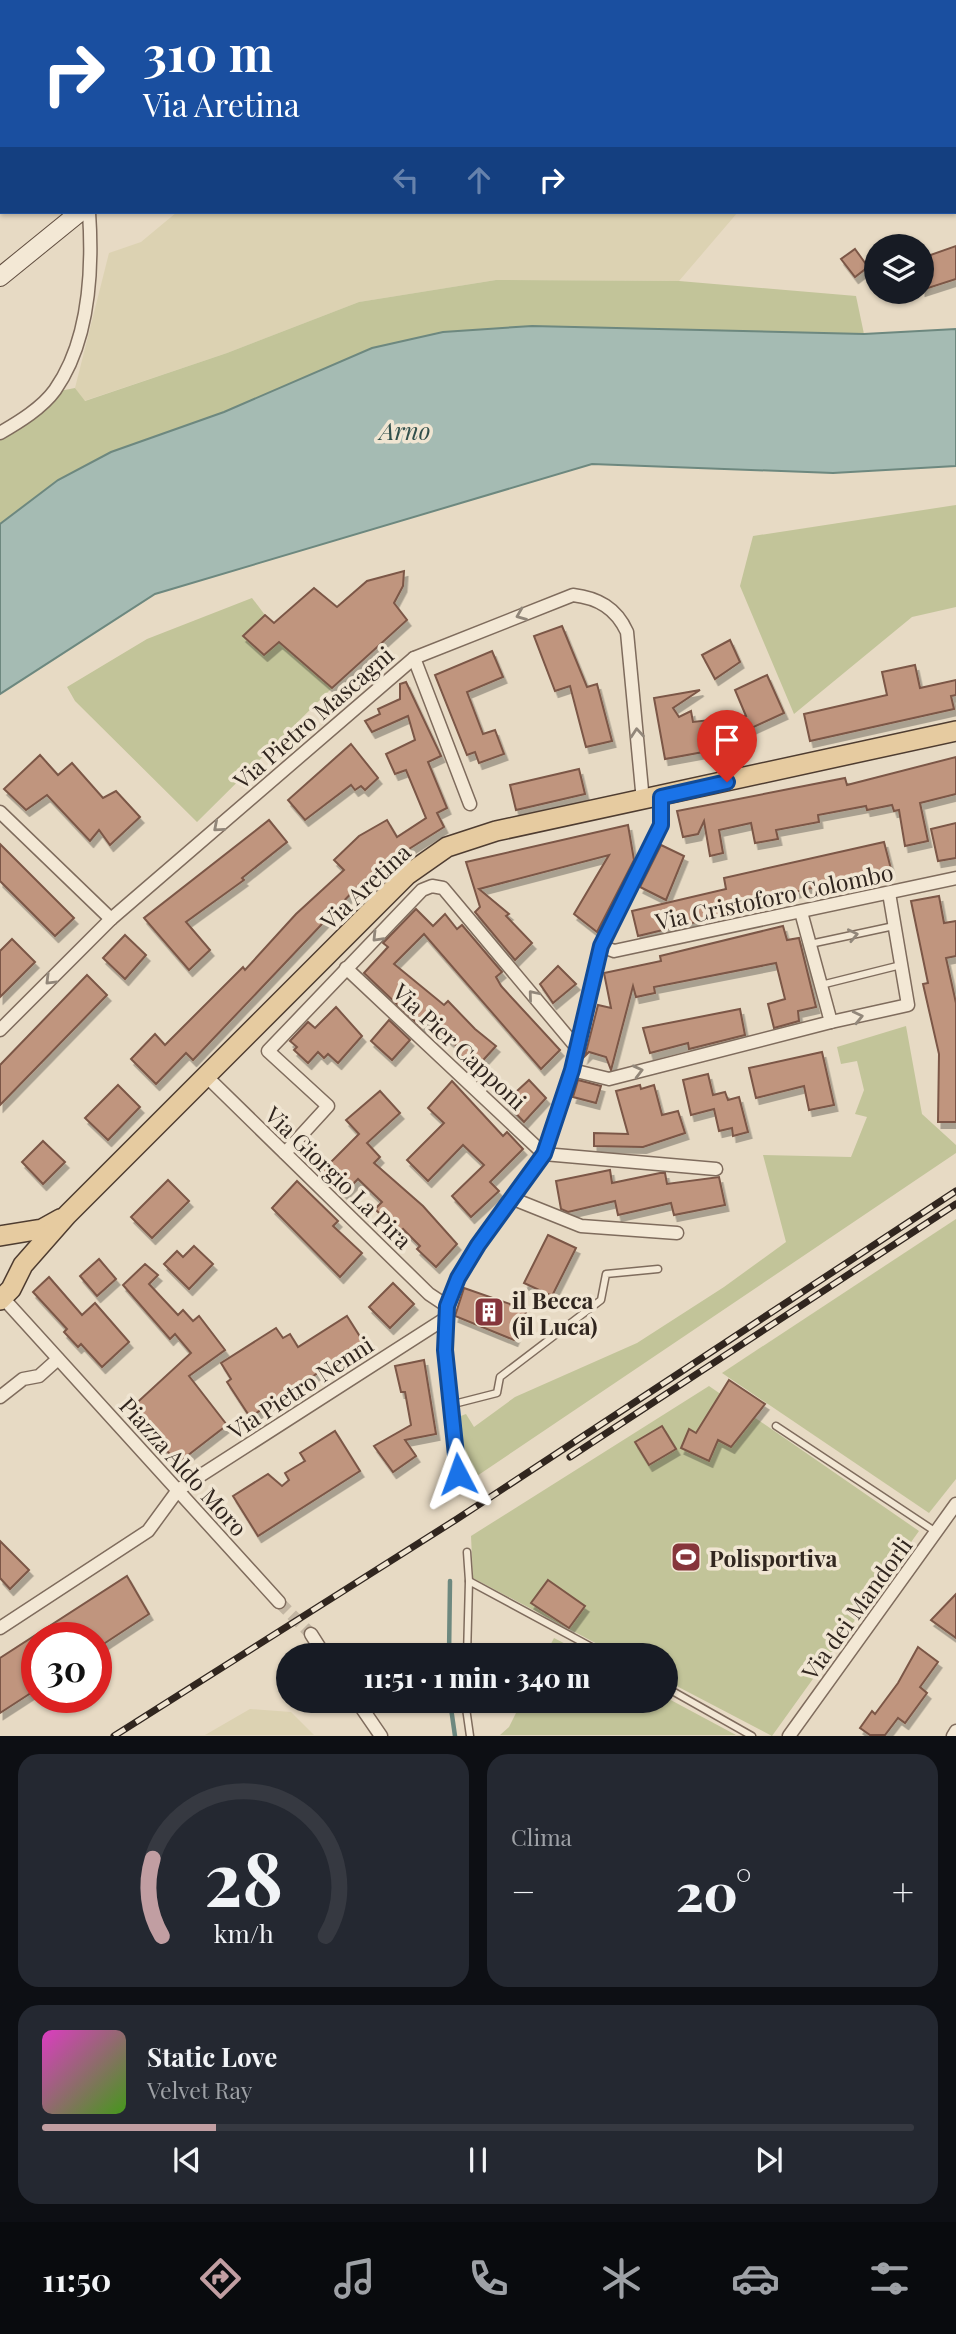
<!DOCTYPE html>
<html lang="it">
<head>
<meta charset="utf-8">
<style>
  body { margin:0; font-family:"Playfair Display",serif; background:#242831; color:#f1f3f6; height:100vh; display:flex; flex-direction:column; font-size:26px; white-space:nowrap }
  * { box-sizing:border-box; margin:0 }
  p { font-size:23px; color:#9ea1a6 }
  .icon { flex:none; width:38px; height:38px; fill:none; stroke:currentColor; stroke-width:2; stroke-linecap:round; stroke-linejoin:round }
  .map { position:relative; height:1736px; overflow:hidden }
  .drawer { display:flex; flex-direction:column; gap:18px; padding:18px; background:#0d0f14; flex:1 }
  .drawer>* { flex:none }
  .guide { position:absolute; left:0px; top:0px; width:957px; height:214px; box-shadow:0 2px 5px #0004; background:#1a4fa0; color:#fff; overflow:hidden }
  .tools { position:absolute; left:864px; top:234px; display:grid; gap:14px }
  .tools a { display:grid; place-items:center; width:70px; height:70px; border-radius:50%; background:#171b24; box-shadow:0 2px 5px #0004; font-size:35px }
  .speed { position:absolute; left:21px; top:1622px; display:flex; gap:14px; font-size:35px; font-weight:700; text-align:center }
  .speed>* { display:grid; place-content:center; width:91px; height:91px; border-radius:50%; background:#171b24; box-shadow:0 2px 5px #0004; line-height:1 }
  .speed .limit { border:10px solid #d22; background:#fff; color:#111 }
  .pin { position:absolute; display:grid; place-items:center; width:60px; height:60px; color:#fff; margin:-72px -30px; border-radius:50% 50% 50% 0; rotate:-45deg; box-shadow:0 0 7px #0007 }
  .pin .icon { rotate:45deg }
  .me { position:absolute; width:77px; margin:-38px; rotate:356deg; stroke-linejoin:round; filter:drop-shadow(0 0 5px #0008) }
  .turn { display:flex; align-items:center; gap:24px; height:147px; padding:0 28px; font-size:32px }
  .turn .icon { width:91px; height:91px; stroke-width:2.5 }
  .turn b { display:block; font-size:49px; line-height:60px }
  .lanes { display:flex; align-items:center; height:66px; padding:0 28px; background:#0003; justify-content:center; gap:35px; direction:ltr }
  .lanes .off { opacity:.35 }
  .big { font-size:52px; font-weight:800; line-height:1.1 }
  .drawer .card { flex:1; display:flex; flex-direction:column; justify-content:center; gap:10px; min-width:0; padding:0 24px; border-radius:21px; background:#242831 }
  .drawer .dial { align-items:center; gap:0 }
  .dial svg { height:182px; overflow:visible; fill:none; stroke:#363941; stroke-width:7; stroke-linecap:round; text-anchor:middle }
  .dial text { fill:#f1f3f6; stroke:none }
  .song { display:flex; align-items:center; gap:21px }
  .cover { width:84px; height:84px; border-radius:10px; background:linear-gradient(135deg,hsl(310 70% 55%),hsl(100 70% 35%)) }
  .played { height:7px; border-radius:4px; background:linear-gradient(90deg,#c19ea2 20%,#363941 20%) }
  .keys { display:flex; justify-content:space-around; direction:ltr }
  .heat { display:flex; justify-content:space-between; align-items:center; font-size:38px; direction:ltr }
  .drawer .tiles { flex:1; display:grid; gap:18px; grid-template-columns:1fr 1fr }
  .card:last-child { grid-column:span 2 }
  .trip { position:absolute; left:276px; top:1643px; width:402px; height:70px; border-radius:35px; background:#171b24; box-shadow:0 2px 5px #0004; font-weight:800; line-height:70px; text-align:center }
  .tabs { display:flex; height:112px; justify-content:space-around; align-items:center; background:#090b0e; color:#9ea1a6 }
  .tabs .icon { width:49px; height:49px }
  .tabs .active { color:#c19ea2 }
  .tabs b { font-size:32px; color:#f1f3f6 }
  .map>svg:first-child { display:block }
  .farmland { fill:#dcd2b2 }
  .green { fill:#c2c499 }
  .water { fill:#a5bbb3; stroke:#6d887f; stroke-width:2 }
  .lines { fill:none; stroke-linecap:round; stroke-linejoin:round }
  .stream { stroke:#6d887f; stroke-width:4.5 }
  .building { fill:#c0957e; stroke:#7b5746; stroke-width:2; filter:url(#shadow) }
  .minor-tunnel { stroke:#c3b6a3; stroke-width:12; stroke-dasharray:12 6; stroke-linecap:butt }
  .service-casing { stroke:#7f6c5d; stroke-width:9 }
  .minor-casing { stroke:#7f6c5d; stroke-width:15 }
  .secondary-casing { stroke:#614e40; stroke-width:20 }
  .primary-casing { stroke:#4e3c30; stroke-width:22 }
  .service { stroke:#f3e8d5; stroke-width:6 }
  .minor { stroke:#f3e8d5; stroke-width:12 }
  .secondary { stroke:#f3e8d5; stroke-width:18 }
  .primary { stroke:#e6cba0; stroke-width:19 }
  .rail-casing { stroke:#31261f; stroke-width:7 }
  .rail { stroke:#f0e5d2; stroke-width:4.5; stroke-dasharray:13; stroke-linecap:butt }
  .oneway { stroke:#92877a }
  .route-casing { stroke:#114b97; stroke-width:18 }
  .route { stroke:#1a73e8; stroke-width:12 }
  .labels { text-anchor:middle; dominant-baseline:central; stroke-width:7; stroke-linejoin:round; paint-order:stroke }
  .street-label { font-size:23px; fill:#31261f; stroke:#f0e5d2 }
  .poi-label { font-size:23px; font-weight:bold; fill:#31261f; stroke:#f0e5d2; text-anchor:start }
  .water-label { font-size:24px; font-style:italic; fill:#304f4b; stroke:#f0e5d2 }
</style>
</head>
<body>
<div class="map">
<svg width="956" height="1736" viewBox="0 0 956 1736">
  <defs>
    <filter id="shadow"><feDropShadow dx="3.5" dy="6" stdDeviation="0" flood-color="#0004"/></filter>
  </defs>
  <rect width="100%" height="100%" fill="#e7dac4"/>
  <g class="farmland">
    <polygon points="334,0 956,0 956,39 956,2"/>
    <polygon points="177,212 738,212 679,281 496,280 359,302 227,353 84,401 75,388 109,253 141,242"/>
    <polygon points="250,1709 291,1712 314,1735 205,1735"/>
  </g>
  <g class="green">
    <polygon points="496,280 679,281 856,296 864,334 757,332 224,412 111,452 58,480 0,524 0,433 54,392 75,388 85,401 227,353 359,302"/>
    <polygon points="956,505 956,607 912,617 794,714 740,586 753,536"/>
    <polygon points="252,598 265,615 244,636 264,655 279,642 332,688 197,822 75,701 67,687 147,639"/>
    <polygon points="906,1026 922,1114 956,1145 956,1153 471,1480 465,1470 458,1417 466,1414 474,1427 515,1397 637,1343 724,1287 786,1242 763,1155 851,1157 867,1117 855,1114 864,1090 857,1061 841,1064 837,1047"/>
    <polygon points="956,1219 956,1479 929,1513 722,1373"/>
    <polygon points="709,1386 919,1531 772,1736 667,1681 667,1656 618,1655 473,1578 471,1536"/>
    <polygon points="554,1638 587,1655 545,1655"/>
    <polygon points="667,1698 736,1735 500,1735 509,1727 522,1701 667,1701"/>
  </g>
  <polygon class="water" points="532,326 864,334 956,329 956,466 833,473 592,464 155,594 0,694 0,524 58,480 111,452 224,412 372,348 443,332"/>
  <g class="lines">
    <g class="stream">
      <polyline points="449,1656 450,1581"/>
      <polyline points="450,1701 455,1736"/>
    </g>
  </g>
  <g class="building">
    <polygon points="956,246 956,279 922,290 922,258"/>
    <polygon points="855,249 868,267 855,277 841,259"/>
    <polygon points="404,571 403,586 394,603 407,620 332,688 279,642 264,655 243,636 265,615 274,623 314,588 337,607 367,581"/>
    <polygon points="562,626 587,687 597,684 612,741 586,747 570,686 555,691 534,636"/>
    <polygon points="730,640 740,662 715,679 702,655"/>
    <polygon points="492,651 503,677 467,692 483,734 495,730 504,754 479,763 475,752 467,755 435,675"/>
    <polygon points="915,665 920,688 956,680 956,695 951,696 954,709 810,741 804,714 887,695 882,672"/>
    <polygon points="767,675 784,713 736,735 738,754 710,758 709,751 665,759 654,698 700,690 673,708 679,717 691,711 693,722 746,716 735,690"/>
    <polygon points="406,682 441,756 428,762 447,808 437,813 444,827 401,854 361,887 359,885 193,1060 186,1053 156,1084 131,1059 155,1034 165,1045 243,967 245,970 296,914 344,870 334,860 359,836 387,820 397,837 426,818 406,770 395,774 386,754 415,740 408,716 372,732 365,721 380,714 378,709 400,699 400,684"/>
    <polygon points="351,744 378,778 365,790 361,786 355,790 351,785 305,820 288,800"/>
    <polygon points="40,755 58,775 72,763 103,798 116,791 140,817 110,845 99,830 90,841 47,795 26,810 4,789"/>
    <polygon points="956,757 956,794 920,803 928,841 905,846 899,810 894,811 892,805 867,810 866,806 818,815 819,822 776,830 778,839 755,843 751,823 719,830 723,853 710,856 704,821 698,834 683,837 677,811 845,778 847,785"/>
    <polygon points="579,769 585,794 516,810 510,785"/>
    <polygon points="269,820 287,842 242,878 244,880 186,922 210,950 189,970 144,918"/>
    <polygon points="956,823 956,858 938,861 931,829"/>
    <polygon points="628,825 634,860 597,932 574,914 609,855 479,889 509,914 506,916 532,943 515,960 475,912 480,907 466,862"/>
    <polygon points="884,842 891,869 719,910 721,916 638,936 632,911 726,889 724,878"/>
    <polygon points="0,844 74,918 55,936 0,881"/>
    <polygon points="661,845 684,856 666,900 640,887"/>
    <polygon points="939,896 944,923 956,921 956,956 946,958 956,1003 956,1122 938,1122 939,1054 923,984 928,983 911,901"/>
    <polygon points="416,909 433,926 445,914 457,929 462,925 502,972 496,977 501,986 560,1050 541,1069 424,934 394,964 444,1005 448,1001 475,1029 496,1046 475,1069 455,1050 458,1047 426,1021 421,1027 364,973 388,947 383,943"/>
    <polygon points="783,926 787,940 799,938 816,1007 798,1011 799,1021 774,1028 768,1004 785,999 776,963 654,987 655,993 636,997 633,986 611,1070 606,1057 589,1052 585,1056 598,1005 611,1008 604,973 661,961 660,956"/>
    <polygon points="125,935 146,955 125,979 103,958"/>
    <polygon points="12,939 35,962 0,997 0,951"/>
    <polygon points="558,966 576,984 553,1003 540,984"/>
    <polygon points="87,975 107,995 0,1105 0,1065"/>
    <polygon points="336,1007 362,1036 338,1063 328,1054 324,1058 318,1052 308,1063 294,1050 297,1047 290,1041 308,1022 315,1028"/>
    <polygon points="740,1009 745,1035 689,1049 688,1043 650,1053 643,1028"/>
    <polygon points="389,1020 410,1040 392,1060 371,1041"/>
    <polygon points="822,1052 834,1105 809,1110 804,1086 756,1098 749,1068"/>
    <polygon points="708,1074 713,1095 725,1092 728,1100 739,1097 748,1132 733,1136 732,1128 719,1131 714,1109 691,1115 683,1080"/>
    <polygon points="529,1080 546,1098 524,1122 505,1102"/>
    <polygon points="578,1080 601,1086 596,1103 573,1097"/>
    <polygon points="452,1081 503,1136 507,1132 523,1149 490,1182 499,1191 471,1217 452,1196 484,1165 463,1145 428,1181 407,1160 444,1123 428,1108"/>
    <polygon points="118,1085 140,1107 108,1140 85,1118"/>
    <polygon points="640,1085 641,1089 654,1085 662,1115 678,1111 685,1133 643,1147 594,1146 594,1133 628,1134 616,1091"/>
    <polygon points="380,1091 400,1113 367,1143 380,1157 374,1163 423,1206 457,1244 436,1267 417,1249 420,1246 403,1229 399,1233 375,1209 382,1202 358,1179 344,1193 322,1171 359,1134 346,1120"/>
    <polygon points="43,1141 65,1162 43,1184 22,1162"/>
    <polygon points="610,1170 612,1183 660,1173 665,1173 667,1184 719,1177 725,1205 674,1215 671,1203 618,1215 615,1201 568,1212 561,1209 556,1181"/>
    <polygon points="168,1180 189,1201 152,1238 131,1217"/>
    <polygon points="297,1181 338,1221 333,1226 362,1253 340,1277 272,1208"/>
    <polygon points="548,1235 576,1248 552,1296 524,1283"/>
    <polygon points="194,1246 213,1264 189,1289 164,1264 177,1251 183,1257"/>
    <polygon points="99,1259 116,1279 97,1296 80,1276"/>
    <polygon points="145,1264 158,1275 149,1284 178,1315 183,1310 193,1321 199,1316 225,1350 189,1376 227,1425 178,1463 129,1410 191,1353 175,1334 170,1339 123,1285"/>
    <polygon points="49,1277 82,1315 95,1303 129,1342 102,1367 81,1344 78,1347 64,1332 67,1329 33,1292"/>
    <polygon points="393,1283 414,1304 390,1328 369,1307"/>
    <polygon points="464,1288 527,1310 514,1340 455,1316"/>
    <polygon points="347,1316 364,1343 250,1417 227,1382 231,1379 221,1363 276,1328 283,1338 290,1334 298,1347"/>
    <polygon points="424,1360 436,1434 405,1440 416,1456 393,1472 374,1446 411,1425 405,1392 401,1392 395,1366"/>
    <polygon points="729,1380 765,1404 731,1447 718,1440 709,1461 681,1448 689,1429 696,1433"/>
    <polygon points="662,1426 676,1449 649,1465 635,1442"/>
    <polygon points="335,1431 360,1471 258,1536 233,1496 268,1474 282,1486 289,1480 285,1473 305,1461 300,1453"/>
    <polygon points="0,1541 29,1570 10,1589 0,1578"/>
    <polygon points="127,1576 149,1614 96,1649 96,1638 37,1638 37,1689 0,1713 0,1658"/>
    <polygon points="548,1580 585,1606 569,1628 531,1603"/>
    <polygon points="956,1594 956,1638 931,1620"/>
    <polygon points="918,1647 938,1662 920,1687 927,1693 905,1723 898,1718 885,1735 870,1735 860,1728 872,1711 875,1714 898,1683"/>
  </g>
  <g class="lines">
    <polyline class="minor-tunnel" points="279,1602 311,1634"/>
    <g class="service-casing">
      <g id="service">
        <polyline points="810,944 894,926"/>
        <polyline points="821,985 901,965"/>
        <polyline points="450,1405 497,1393 500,1377 601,1300 606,1274 658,1269"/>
        <polyline points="776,1426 936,1532"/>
        <polyline points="467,1552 469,1581"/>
        <polyline points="467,1656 469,1581 608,1656"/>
        <polyline points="667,1688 752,1736"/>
        <polyline points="465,1701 470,1736"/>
      </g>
    </g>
    <g class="minor-casing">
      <g id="minor">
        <path d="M0 433C19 422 42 408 55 390 90 340 93 270 89 212"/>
        <polyline points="414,658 470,804"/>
        <polyline points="0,812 111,919"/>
        <polyline points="801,912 831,1022 908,1005 889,893"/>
        <polyline points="601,946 614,951 956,878"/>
        <polyline points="346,968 544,1154 716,1169"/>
        <path d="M0 1030 111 919 414 658 573 595C598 598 616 608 627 632L643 801"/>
        <polyline points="572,1070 609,1079 831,1022"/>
        <polyline points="205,1075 429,1294 447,1306"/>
        <polyline points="285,1153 328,1106 268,1051 422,890 432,886 443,888 577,1048"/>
        <polyline points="511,1198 581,1226 677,1233"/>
        <polyline points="3,1298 279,1602"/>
        <polyline points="0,1397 23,1379 39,1376 58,1359"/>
        <polyline points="458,1474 445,1350 447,1306 458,1278 478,1245 544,1154 572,1070 601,946 661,825 661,797"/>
        <polyline points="0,1628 148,1531 178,1490 446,1318"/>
        <polyline points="311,1634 325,1656"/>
        <polyline points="357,1701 381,1736"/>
        <polyline points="789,1736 956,1504"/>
        <polyline points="953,1736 956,1731"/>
      </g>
    </g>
    <g class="secondary-casing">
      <g id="secondary">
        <polyline points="258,2 259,0"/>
        <polyline points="0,277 80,212"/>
      </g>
    </g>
    <g class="primary-casing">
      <g id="primary">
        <polyline points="0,1236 42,1229 60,1219"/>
        <polyline points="0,1300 11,1289 23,1265 67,1215 407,875 447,847 496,831 956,731"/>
      </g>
    </g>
    <use href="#service" class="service"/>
    <use href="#minor" class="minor"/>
    <use href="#secondary" class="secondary"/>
    <use href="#primary" class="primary"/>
    <g class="rail-casing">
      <g id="rail">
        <polyline points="570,1457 956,1204"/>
        <polyline points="114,1736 457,1519 956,1191"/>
      </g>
    </g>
    <use href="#rail" class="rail"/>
  </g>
  <defs><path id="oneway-chevron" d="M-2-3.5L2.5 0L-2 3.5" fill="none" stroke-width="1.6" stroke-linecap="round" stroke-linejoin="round" transform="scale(1.75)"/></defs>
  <g class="oneway">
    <use href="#oneway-chevron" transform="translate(521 615) rotate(158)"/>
    <use href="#oneway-chevron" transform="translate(637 733) rotate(-95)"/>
    <use href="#oneway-chevron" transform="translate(218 827) rotate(139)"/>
    <use href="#oneway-chevron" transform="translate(853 935) rotate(-12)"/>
    <use href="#oneway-chevron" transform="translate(377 937) rotate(134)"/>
    <use href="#oneway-chevron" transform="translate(50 980) rotate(135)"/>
    <use href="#oneway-chevron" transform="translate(533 995) rotate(-130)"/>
    <use href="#oneway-chevron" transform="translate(858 1017) rotate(-13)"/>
    <use href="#oneway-chevron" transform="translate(638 1071) rotate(-14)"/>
  </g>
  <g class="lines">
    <g class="route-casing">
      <polyline id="route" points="458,1474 445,1350 447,1306 458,1278 478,1245 544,1154 572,1070 601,946 661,825 661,797 727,782"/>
    </g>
    <use href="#route" class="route"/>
  </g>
  <defs>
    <g id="building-square" transform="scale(1.575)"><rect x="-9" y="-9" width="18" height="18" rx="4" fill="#86353b" stroke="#f0e5d2"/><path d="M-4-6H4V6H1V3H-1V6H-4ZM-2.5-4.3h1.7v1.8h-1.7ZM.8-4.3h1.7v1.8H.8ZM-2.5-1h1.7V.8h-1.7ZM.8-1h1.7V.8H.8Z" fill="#fff"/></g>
    <g id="stadium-square" transform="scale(1.575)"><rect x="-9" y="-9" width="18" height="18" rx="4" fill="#86353b" stroke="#f0e5d2"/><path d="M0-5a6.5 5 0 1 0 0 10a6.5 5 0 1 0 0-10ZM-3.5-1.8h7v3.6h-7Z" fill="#fff"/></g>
  </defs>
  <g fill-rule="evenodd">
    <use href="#building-square" x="489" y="1312"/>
    <use href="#stadium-square" x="686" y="1557"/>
  </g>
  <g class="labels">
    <g class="street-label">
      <text transform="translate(313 717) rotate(-41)">Via Pietro Mascagni</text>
      <text transform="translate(365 886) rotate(-43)">Via Aretina</text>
      <text transform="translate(774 896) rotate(-12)">Via Cristoforo Colombo</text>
      <text transform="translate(460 1046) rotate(43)">Via Pier Capponi</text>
      <text transform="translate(339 1177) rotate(44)">Via Giorgio La Pira</text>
      <text transform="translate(300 1387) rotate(-33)">Via Pietro Nenni</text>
      <text transform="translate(184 1466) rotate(48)">Piazza Aldo Moro</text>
      <text transform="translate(856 1608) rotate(-54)">Via dei Mandorli</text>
    </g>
    <g class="poi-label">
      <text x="512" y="1299">il Becca<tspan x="512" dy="26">(il Luca)</tspan></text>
      <text x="709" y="1557">Polisportiva</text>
    </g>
    <g class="water-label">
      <text x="405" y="430">Arno</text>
    </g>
  </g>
</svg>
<div class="tools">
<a><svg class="icon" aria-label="layers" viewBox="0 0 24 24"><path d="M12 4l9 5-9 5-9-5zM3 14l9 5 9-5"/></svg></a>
</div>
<div class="speed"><div class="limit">30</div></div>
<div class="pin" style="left:727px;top:782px;background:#d93025"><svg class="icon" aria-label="arrive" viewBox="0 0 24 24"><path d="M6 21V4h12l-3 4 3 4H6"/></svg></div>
<svg class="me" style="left:458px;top:1474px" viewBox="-20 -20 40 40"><path d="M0-17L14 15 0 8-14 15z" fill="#1a73e8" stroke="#fff" stroke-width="4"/></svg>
<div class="trip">11:51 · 1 min · 340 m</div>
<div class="guide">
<div class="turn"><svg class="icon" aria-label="right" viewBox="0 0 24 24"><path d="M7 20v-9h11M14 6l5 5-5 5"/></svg><div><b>310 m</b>Via Aretina</div></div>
<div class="lanes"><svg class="icon off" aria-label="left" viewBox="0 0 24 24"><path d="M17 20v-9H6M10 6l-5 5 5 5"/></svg><svg class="icon off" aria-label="ahead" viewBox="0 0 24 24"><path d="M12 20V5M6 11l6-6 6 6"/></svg><svg class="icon" aria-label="right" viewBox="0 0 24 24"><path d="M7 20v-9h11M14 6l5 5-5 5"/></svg></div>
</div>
</div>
<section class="drawer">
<div class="tiles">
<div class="card dial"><svg viewBox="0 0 100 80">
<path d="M14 69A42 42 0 1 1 86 69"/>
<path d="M14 69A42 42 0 0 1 10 35" stroke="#c19ea2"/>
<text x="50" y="56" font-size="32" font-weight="700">28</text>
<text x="50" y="72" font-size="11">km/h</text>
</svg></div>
<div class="card"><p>Clima</p>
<div class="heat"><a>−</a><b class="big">20°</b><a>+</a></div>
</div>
<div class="card">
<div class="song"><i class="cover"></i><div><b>Static Love</b><p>Velvet Ray</p></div></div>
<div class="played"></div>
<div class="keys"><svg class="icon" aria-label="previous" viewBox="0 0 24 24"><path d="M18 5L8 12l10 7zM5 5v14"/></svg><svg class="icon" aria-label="pause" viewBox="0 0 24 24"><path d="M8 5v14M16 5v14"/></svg><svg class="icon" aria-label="next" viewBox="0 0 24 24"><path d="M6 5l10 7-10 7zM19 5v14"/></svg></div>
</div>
</div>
</section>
<nav class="tabs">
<b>11:50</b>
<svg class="icon active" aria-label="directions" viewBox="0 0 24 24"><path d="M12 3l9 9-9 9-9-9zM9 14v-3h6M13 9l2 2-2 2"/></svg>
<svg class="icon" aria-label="music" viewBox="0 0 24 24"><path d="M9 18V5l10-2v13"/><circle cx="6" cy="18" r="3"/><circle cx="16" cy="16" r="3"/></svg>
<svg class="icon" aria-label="phone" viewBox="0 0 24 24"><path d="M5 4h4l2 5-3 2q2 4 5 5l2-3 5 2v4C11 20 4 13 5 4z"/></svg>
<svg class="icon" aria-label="climate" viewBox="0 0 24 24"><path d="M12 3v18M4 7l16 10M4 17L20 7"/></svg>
<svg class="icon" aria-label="car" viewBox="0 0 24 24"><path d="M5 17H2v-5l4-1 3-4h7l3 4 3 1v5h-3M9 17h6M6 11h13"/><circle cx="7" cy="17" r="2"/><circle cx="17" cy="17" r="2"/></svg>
<svg class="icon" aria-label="filters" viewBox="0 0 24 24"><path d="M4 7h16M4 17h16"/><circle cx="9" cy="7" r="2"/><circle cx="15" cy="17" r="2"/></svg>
</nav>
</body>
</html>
